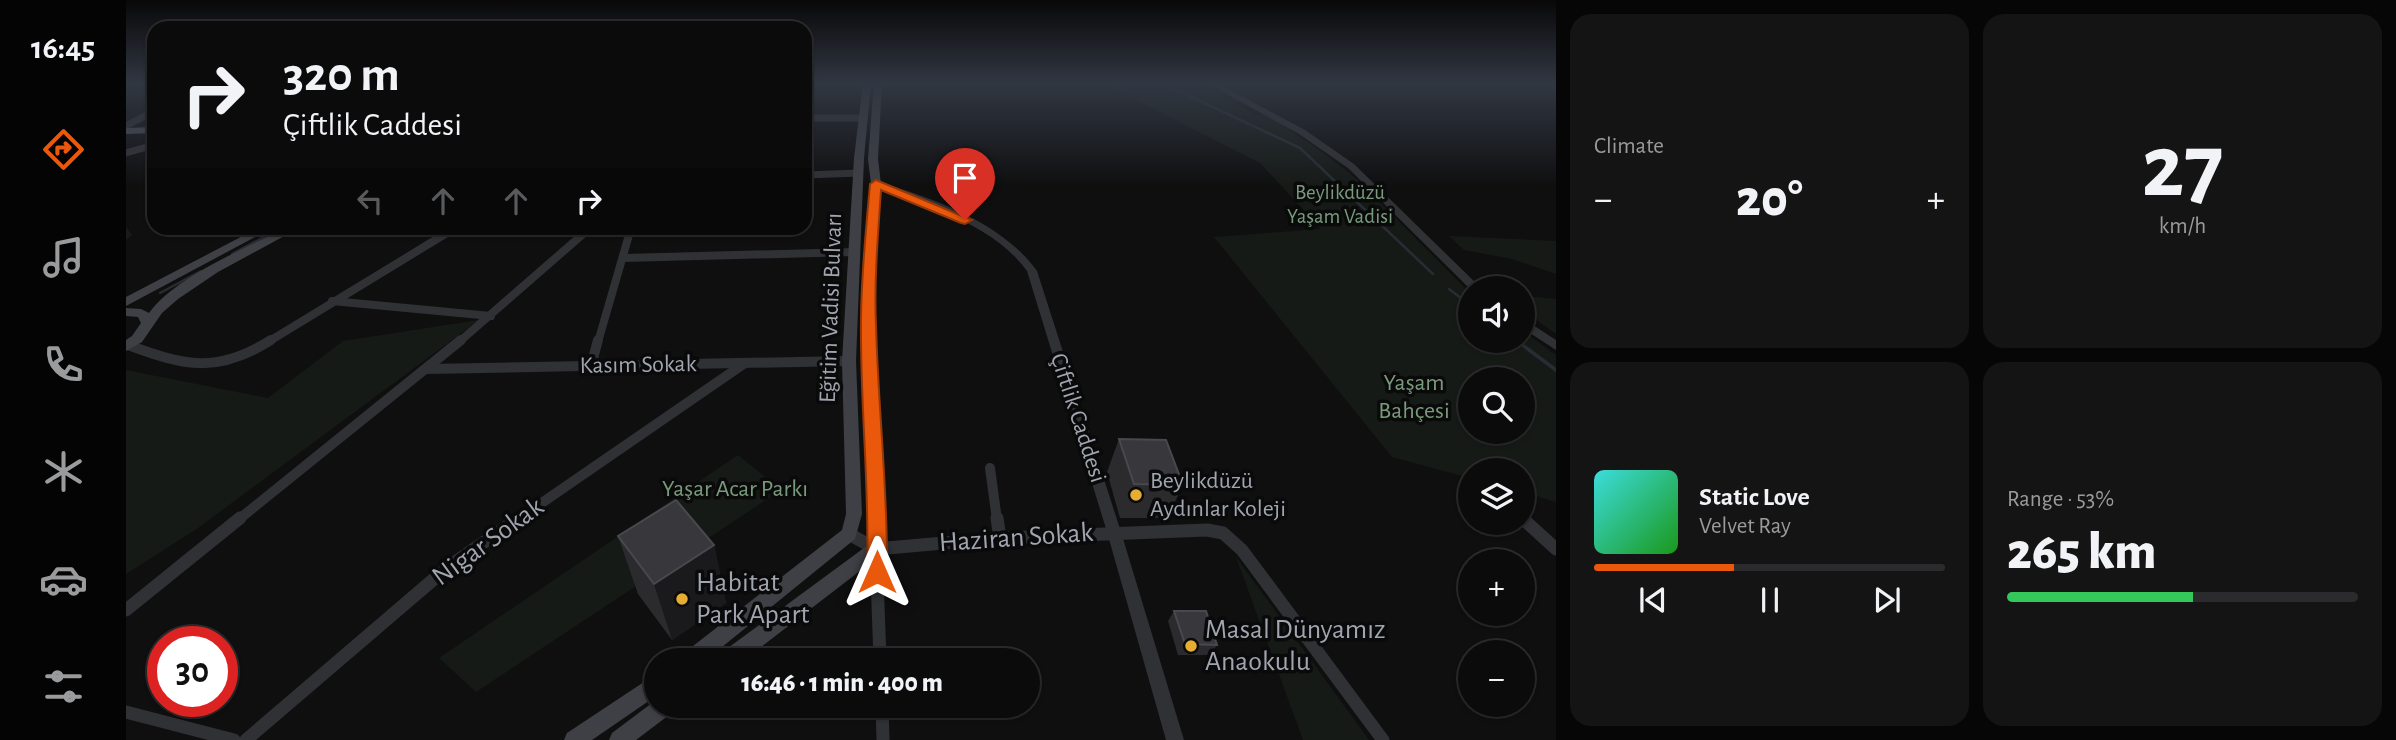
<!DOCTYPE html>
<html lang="en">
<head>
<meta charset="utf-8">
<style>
  body { margin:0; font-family:"Alegreya Sans",sans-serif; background:#141415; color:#f1f3f6; height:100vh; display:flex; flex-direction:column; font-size:26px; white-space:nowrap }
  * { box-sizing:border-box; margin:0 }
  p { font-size:23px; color:#9a9b9d }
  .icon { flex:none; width:38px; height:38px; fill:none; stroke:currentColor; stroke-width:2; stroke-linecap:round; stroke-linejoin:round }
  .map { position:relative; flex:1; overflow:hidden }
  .drawer { display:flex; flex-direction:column; gap:14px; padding:14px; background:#060607; width:840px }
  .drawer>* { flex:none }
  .banner { position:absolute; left:21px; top:21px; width:665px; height:214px; border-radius:21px; box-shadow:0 2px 5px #0004,0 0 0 2px #2b2b2d; background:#0b0b0c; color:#f1f3f6; overflow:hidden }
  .tools { position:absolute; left:1332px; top:276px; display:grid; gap:14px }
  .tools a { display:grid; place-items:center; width:77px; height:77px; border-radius:50%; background:#0b0b0c; box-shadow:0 2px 5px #0004,0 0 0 2px #2b2b2d; font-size:35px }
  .speed { position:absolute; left:21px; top:626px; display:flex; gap:14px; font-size:35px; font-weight:700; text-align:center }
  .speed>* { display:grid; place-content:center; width:91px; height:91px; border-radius:50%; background:#0b0b0c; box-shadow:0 2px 5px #0004,0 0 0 2px #2b2b2d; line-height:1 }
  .speed .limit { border:10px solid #d22; background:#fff; color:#111 }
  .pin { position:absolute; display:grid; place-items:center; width:60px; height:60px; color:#fff; margin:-72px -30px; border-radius:50% 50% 50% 0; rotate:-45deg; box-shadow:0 0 7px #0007 }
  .pin .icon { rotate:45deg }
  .me { position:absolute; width:77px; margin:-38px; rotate:0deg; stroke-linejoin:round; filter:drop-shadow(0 0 5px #0008) }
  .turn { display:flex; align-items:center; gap:24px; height:147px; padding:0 21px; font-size:32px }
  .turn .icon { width:91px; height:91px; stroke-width:2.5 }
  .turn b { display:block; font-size:49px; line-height:60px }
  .lanes { display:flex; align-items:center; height:66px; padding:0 21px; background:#0003; justify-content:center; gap:35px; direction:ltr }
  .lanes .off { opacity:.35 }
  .big { font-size:52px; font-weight:800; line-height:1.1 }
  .drawer .tile { flex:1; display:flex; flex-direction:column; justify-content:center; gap:10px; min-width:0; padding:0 24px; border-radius:21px; background:#141415 }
  .drawer .dial { align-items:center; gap:0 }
  .dial b { font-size:91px; line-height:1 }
  .song { display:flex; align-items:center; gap:21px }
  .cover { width:84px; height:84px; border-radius:10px; background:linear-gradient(135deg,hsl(180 70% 55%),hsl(120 70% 35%)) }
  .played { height:7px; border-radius:4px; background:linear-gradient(90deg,#ea580c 40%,#2b2b2d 40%) }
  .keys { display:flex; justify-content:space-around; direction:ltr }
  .heat { display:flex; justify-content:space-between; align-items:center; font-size:38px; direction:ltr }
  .charge { height:10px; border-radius:5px; background:linear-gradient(90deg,#34c759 53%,#2b2b2d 0) }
  .drawer .tiles { flex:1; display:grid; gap:14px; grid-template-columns:repeat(2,1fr) }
  .trip { position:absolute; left:518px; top:648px; width:396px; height:70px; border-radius:35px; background:#0b0b0c; box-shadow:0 2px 5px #0004,0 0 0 2px #2b2b2d; font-weight:800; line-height:70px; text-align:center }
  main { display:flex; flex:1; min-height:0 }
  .tab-bar { display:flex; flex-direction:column; width:126px; justify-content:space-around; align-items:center; background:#040405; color:#9a9b9d }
  .tab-bar .icon { width:49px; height:49px }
  .tab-bar .on { color:#ea580c }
  .tab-bar b { font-size:32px; color:#f1f3f6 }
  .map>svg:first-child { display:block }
  .green { fill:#161a17; fill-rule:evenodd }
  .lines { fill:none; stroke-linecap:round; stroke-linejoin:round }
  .stream-far1 { stroke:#272d33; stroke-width:2.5 }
  .stream { stroke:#272d33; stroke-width:3.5 }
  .minor-far3 { stroke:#303135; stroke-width:7 }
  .minor-far2 { stroke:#303135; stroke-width:8 }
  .minor-far1 { stroke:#303135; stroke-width:10 }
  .minor { stroke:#303135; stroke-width:13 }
  .tertiary { fill:#303135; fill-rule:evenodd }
  .secondary { fill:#3e4045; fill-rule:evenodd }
  .primary { fill:#4c4e54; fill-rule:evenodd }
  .wall { fill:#2b2b2e }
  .shaded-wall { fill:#1a1a1c }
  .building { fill:#38383c; stroke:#48494e; stroke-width:2 }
  .route { fill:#ea580c; stroke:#983908; stroke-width:2 }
  .poi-dot { fill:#e5ad32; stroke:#0a0a0b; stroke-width:2.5 }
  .labels { text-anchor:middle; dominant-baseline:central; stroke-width:7; stroke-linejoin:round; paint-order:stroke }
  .far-park-label { font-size:21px; fill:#799a7c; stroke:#0a0a0b }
  .street-label { font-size:24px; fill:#a1a5b0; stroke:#0a0a0b }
  .park-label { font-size:24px; fill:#799a7c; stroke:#0a0a0b }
  .poi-label { font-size:24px; fill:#a1a5b0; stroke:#0a0a0b; text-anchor:start }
  .near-street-label { font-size:28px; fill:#a1a5b0; stroke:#0a0a0b }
  .near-poi-label { font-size:28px; fill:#a1a5b0; stroke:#0a0a0b; text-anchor:start }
</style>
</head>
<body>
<main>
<nav class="tab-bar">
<b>16:45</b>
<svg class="icon on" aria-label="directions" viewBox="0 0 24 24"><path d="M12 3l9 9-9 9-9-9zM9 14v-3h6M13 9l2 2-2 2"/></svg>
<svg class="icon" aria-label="music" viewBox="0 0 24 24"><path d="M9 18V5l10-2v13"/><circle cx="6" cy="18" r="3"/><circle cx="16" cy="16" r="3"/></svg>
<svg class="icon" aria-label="phone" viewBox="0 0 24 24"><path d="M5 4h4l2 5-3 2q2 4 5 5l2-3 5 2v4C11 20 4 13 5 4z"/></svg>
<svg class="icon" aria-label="climate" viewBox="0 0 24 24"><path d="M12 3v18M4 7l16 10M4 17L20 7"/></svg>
<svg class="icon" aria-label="car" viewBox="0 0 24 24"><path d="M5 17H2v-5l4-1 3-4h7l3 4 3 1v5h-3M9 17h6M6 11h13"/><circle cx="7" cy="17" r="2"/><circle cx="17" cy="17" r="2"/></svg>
<svg class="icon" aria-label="filters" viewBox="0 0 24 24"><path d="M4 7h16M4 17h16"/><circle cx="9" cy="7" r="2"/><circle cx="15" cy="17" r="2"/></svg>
</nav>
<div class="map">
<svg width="1430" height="740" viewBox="0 0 1430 740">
  <rect width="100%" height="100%" fill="#0f0f10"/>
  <g class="green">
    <path d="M976 83H1073L1130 115 1138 113 1195 151 1232 180 1344 293V341H1396L1397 331 1430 355V502L1397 492 1396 471H1344V478L1266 457 1088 237 1195 229 1134 163ZM1344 380H1396V432H1344Z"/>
    <polygon points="1323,236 1430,241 1430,274 1386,259 1338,250"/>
    <polygon points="1397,296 1430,299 1430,334 1397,310"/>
    <polygon points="353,320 72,528 0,574 0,370 142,398 217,341"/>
    <polygon points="612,455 655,490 350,692 313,658"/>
    <polygon points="1110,557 1243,740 1177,740"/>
  </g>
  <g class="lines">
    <g class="stream-far1">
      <polyline points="1036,83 1174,148 1307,274"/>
      <polyline points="106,254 155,228"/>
      <polyline points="1323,289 1344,305"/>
      <polyline points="34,293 75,271"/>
    </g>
    <polyline class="stream" points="1391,341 1430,370"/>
    <g class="minor-far3">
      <polyline points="679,110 686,83"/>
      <polyline points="679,118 738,118"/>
      <polyline points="0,126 28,111"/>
      <polyline points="0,153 28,145"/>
      <polyline points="679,175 733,173"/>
    </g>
    <g class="minor-far2">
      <polyline points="498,258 729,252"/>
      <polyline points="206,301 365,316"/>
      <polyline points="142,342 329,228"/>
      <polyline points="333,342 464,228"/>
      <polyline points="472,342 505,228"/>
    </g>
    <g class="minor-far1">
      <path d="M2 345C59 366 91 374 145 340"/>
      <polyline points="465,366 472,340"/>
      <polyline points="301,369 723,361"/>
      <polyline points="864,468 871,520"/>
      <polyline points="1396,518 1398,520"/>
      <polyline points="112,520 335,340"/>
      <polyline points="391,520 619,363"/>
    </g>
    <g class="minor">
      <polyline points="871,518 874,538"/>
      <polyline points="1396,518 1430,549"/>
      <polyline points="723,534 750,549"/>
      <polyline points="750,549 874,538 1081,530 1097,533 1116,550 1257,740"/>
      <polyline points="750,549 754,660"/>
      <polyline points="0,610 114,518"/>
      <polyline points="756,705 757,740"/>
      <polyline points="0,712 108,740"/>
      <polyline points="120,740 322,567 393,518"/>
    </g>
    <g class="tertiary">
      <polygon points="1081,83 1091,83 1179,130 1228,164 1356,289 1344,289 1222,168 1173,134"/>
      <path d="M750 181C806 198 876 222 911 271L995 532 1058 740H1040L981 532 901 271C865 222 801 207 747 186V182Z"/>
      <polygon points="1396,318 1430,340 1430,350 1396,328"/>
    </g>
    <g class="secondary">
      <polygon points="737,83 745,83 738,158 730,361 736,514 729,539 580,660 555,660 558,653 716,530 720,514 716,361 728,158"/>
      <polygon points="748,83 756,83 752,159 755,184 750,255 749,325 760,513 759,549 756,554 618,660 592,660 595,653 742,545 744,513 735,325 738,255 745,184 742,159"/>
      <polygon points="132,228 146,228 0,306 0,297"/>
      <path d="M159 228H173L92 272 52 299 36 313 16 342 0 351V340L6 336 15 323 12 317 0 316V308L15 309 23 313C50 276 119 249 159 228Z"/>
      <polygon points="530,674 530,696 466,740 438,740 441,733"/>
      <polygon points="530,700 530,705 550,705 547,712 510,740 483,740 486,733"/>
    </g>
    <polygon class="primary" points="28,127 28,133 0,134 0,128"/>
  </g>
  <g class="wall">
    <polygon points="993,439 1057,485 1041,518 994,518 981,472"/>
    <polygon points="492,536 588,545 600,603 546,640 512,594"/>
    <polygon points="1048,611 1091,645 1084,655 1052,655 1042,621"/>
  </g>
  <g class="shaded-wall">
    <polygon points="0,227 6,235 0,240"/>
    <polygon points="588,545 600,603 546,640 528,584"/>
  </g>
  <g class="building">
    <polygon points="993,439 1040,440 1057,485 1008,484"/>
    <polygon points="550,500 588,545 528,584 492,536"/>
    <polygon points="1048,611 1080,611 1091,645 1059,644"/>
  </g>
  <linearGradient id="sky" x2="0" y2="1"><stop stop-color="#080809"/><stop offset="0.45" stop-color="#313742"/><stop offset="1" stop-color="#313742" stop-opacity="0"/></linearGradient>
  <rect width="1430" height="186" fill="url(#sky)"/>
  <path class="route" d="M750 180 846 220 839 224 835 223 755 190C752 235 748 280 750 325 752 408 762 489 761 572L758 579 751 581 744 579 741 572C744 489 734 406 735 322 735 276 740 230 744 184Z"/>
  <g class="poi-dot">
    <circle cx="1010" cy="495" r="7"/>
    <circle cx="556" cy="599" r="7"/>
    <circle cx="1065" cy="646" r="7"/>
  </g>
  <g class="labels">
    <g class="far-park-label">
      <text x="1214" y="192">Beylikdüzü<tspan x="1214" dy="24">Yaşam Vadisi</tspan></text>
    </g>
    <g class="street-label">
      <text transform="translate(705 308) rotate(-88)">Eğitim Vadisi Bulvarı</text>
      <text transform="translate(512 365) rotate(-1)">Kasım Sokak</text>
      <text transform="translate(952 418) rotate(72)">Çiftlik Caddesi</text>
    </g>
    <g class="park-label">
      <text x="1288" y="383">Yaşam<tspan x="1288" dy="28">Bahçesi</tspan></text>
      <text x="609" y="489">Yaşar Acar Parkı</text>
    </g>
    <g class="poi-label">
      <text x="1024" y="481">Beylikdüzü<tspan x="1024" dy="28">Aydınlar Koleji</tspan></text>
    </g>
    <g class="near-street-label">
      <text transform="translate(890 538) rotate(-4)">Haziran Sokak</text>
      <text transform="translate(362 542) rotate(-36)">Nigar Sokak</text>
    </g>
    <g class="near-poi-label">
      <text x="570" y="583">Habitat<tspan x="570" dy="32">Park Apart</tspan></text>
      <text x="1079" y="630">Masal Dünyamız<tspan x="1079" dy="32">Anaokulu</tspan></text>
    </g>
  </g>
</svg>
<div class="tools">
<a><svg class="icon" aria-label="sound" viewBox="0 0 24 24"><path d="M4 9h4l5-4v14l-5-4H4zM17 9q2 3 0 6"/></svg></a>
<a><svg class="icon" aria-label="search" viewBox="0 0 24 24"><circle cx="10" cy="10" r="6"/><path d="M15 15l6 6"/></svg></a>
<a><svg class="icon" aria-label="layers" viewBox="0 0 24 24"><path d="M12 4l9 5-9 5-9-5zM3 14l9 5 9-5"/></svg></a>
<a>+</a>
<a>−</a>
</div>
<div class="speed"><div class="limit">30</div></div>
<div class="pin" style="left:839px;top:220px;background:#d93025"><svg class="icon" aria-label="arrive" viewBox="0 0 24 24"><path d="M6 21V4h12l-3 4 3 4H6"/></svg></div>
<svg class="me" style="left:751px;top:572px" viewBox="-20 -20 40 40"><path d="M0-17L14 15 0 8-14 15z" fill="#ea580c" stroke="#fff" stroke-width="4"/></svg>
<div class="trip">16:46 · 1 min · 400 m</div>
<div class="banner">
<div class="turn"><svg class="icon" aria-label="right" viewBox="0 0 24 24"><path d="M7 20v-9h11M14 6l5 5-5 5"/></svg><div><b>320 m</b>Çiftlik Caddesi</div></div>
<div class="lanes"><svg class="icon off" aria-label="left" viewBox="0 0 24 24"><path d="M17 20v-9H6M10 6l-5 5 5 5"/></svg><svg class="icon off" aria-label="ahead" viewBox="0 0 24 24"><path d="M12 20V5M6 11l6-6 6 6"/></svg><svg class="icon off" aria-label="ahead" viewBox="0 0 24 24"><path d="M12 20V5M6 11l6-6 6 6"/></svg><svg class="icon" aria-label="right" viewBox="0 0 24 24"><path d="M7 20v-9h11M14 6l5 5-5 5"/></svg></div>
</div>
</div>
<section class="drawer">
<div class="tiles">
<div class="tile"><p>Climate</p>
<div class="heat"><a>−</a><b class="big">20°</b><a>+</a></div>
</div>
<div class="tile dial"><b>27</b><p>km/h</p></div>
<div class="tile">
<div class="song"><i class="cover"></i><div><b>Static Love</b><p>Velvet Ray</p></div></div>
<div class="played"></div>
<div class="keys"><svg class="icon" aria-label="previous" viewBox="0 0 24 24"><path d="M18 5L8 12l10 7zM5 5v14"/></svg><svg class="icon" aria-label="pause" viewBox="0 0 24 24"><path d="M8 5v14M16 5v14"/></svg><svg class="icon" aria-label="next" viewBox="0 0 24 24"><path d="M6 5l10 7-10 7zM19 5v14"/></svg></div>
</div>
<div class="tile"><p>Range · 53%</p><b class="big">265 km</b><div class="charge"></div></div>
</div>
</section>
</main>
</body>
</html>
